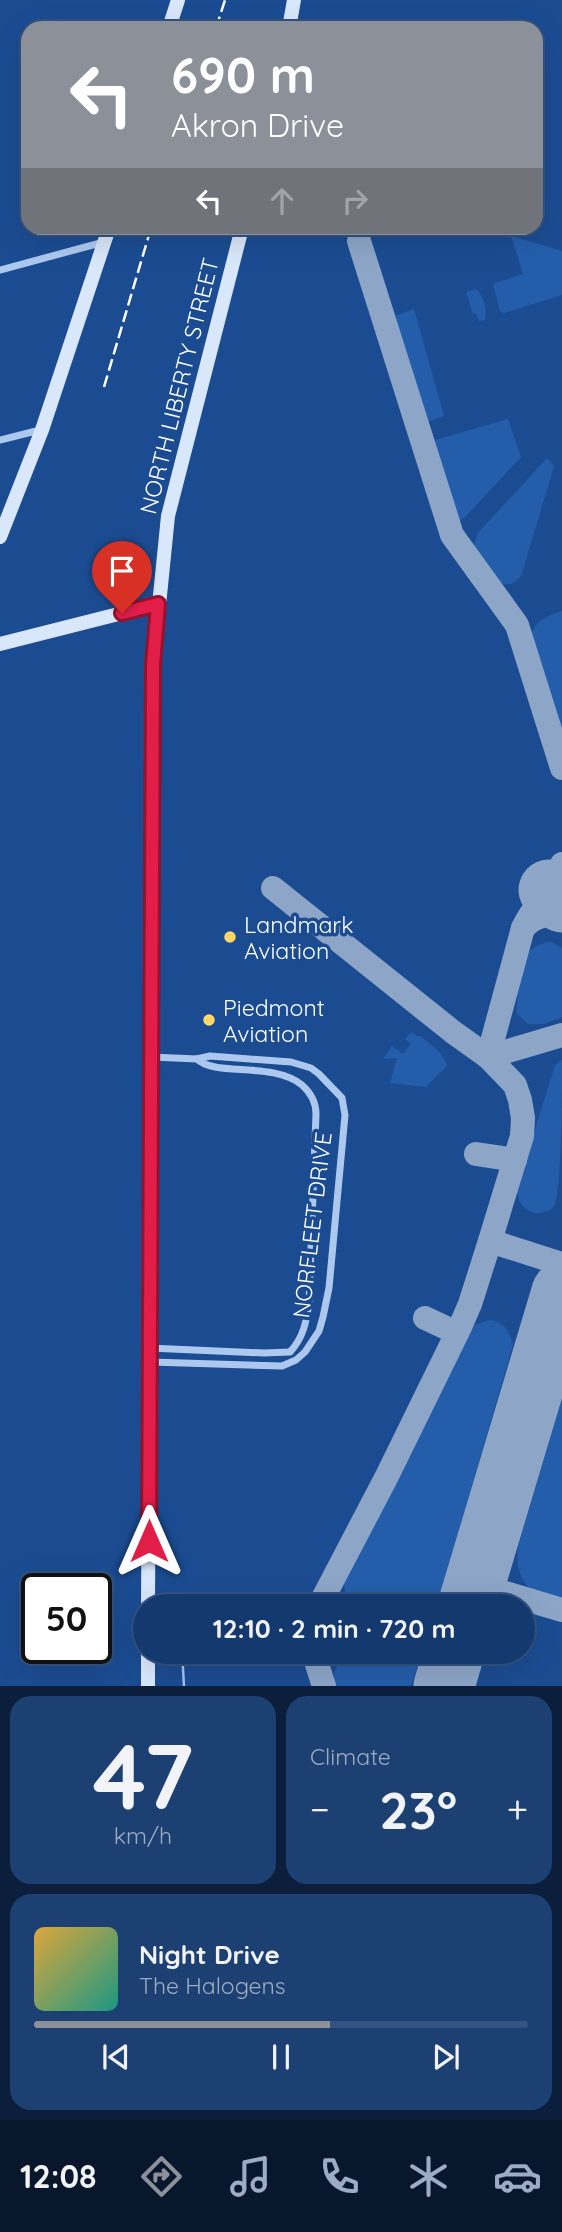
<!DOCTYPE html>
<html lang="en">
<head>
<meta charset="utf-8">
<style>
  body { margin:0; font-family:Quicksand,sans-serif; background:#1d4073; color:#f1f3f6; height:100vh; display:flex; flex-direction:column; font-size:26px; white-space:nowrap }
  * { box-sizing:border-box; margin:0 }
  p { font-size:23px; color:#9dacc2 }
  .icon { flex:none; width:38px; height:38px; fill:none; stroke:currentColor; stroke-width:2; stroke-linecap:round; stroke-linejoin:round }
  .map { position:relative; height:1686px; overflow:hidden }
  .details { display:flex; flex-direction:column; gap:10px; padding:10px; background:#0b1f3c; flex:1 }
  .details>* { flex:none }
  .top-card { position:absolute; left:21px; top:21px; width:522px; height:214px; border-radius:21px; box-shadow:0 7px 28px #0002,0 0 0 2px #335381; background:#8c9099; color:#fff; overflow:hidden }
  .speed { position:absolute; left:21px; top:1573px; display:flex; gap:14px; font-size:35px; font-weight:700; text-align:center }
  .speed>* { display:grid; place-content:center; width:91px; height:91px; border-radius:50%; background:#14396e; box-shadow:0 7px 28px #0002,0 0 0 2px #335381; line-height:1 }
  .speed .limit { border:4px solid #111; border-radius:10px; background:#fff; color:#111 }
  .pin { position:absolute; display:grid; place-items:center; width:60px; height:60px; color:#fff; margin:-72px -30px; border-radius:50% 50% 50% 0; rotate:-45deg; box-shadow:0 0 7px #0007 }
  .pin .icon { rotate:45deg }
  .me { position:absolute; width:77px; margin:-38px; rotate:0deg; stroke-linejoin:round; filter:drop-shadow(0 0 5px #0008) }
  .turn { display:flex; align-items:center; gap:24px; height:147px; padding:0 35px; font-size:32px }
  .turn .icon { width:91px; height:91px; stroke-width:2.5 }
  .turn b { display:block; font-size:49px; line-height:60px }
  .lanes { display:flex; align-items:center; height:66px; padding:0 35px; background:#0003; justify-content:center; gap:35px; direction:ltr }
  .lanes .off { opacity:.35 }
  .big { font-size:52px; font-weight:700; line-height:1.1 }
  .details .tile { flex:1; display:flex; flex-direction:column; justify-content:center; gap:10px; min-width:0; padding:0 24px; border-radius:21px; background:#1d4073 }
  .details .dial { align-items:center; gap:0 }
  .dial b { font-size:91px; line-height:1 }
  .song { display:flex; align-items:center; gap:21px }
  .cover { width:84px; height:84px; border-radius:10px; background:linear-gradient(135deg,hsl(40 70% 55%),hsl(170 70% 35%)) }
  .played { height:7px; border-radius:4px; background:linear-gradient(90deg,#8c9099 60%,#335381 60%) }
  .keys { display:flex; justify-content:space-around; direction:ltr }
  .heat { display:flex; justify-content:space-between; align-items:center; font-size:38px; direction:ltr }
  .details .tiles { flex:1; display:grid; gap:10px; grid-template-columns:1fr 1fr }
  .tile:last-child { grid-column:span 2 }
  .trip { position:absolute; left:133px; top:1594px; width:402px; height:70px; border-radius:35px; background:#14396e; box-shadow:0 7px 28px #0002,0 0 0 2px #335381; font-weight:700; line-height:70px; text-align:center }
  .menu { display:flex; height:112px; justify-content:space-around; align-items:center; background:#08172c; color:#9dacc2 }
  .menu .icon { width:49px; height:49px }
  .menu .on { color:#8c9099 }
  .menu b { font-size:32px; color:#f1f3f6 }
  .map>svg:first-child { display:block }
  .green { fill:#245eab }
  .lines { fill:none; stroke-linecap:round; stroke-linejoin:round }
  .stream { stroke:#9fc3f1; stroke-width:2.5 }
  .taxiway { stroke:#8da6c8; stroke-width:24 }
  .runway { stroke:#8da6c8; stroke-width:61 }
  .street { stroke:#acc8ef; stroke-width:7 }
  .secondary { stroke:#d9e7fa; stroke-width:14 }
  .rail { stroke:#fff; stroke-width:2.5; stroke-dasharray:12 5; stroke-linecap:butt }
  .route-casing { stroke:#92132f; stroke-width:18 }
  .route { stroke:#e11d48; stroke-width:12 }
  .poi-dot { fill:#ffd769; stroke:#1b4c92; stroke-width:2.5 }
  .labels { text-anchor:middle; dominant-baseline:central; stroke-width:7; stroke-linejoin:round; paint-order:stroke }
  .street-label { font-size:23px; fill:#fff; stroke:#1b4c92 }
  .poi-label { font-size:23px; fill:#fff; stroke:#1b4c92; text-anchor:start }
</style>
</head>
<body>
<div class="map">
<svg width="562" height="1686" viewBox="0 0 562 1686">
  <rect width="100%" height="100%" fill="#1b4c92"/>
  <g class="green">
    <polygon points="511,236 562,251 562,295 504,313 500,311 493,284 523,274"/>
    <path d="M476 289C484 297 488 309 485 320L479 321 476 313 473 314 466 292Z"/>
    <polygon points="414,309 444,416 424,423 392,317"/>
    <polygon points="508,419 521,457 466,516 460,521 456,520 432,447 435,440"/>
    <path d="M547 458 554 466 521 576C501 601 484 564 473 548L478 533Z"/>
    <path d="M562 611V727L552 714 529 643C531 623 544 617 562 611Z"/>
    <path d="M551 942 562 948V1017L544 1024H528L517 1014C515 1003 523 961 530 951 535 945 543 943 551 942Z"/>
    <path d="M411 1032 417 1036H420C431 1045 443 1051 447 1066L426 1087 390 1083 397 1058 383 1059 392 1046 403 1054 411 1044 405 1039Z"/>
    <path d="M562 1060C562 1087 562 1188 554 1206 550 1212 541 1213 535 1213 522 1209 517 1201 517 1187L555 1065Z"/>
    <path d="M489 1320C504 1321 510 1332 513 1345L441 1591 437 1595 389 1606H353C345 1595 342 1586 346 1572L469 1334 475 1325Z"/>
    <path d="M562 1399V1602C529 1595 515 1582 518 1547Z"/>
    <path d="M373 1652H422L411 1686H335C329 1658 352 1657 373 1652Z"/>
  </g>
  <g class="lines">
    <polyline class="stream" points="182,1652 184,1686"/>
    <g class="taxiway">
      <polyline points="359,241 452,535 517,625 562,768"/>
      <polyline points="273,888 453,1032 488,1057 562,1035"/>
      <path d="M523 928C535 916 545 914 562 915"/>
      <polyline points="476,1154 515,1160"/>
      <polyline points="490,1241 562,1264"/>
      <polyline points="425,1318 457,1333"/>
      <polyline points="475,1584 562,1610"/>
      <path d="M319 1606 387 1476 460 1327 470 1304 490 1241 522 1136 523 1118 520 1100 515 1085 488 1057 523 928C535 902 554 890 562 864"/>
      <polyline points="449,1606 469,1601"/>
      <polyline points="313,1652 324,1686"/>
    </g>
    <g class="runway">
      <polyline points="549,890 562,902"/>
      <polyline points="468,1606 562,1292"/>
      <polyline points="444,1686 454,1652"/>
    </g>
    <g class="street">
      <polyline points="0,270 104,242"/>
      <polyline points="0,440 40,430"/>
      <path d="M149 1348 264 1353 290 1352C304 1337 306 1322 309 1303L316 1114C316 1102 311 1093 302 1085 272 1061 215 1077 197 1059"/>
      <polyline points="150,1362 282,1366 296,1360 305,1352 319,1331 323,1317 329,1288 345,1115 342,1098 319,1074 311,1068 291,1062 210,1056 197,1059 151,1057"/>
    </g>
    <g class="secondary">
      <polyline points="169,28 178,0"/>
      <polyline points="289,28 294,0"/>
      <polyline points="0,537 42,430 109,228"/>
      <polyline points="0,644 158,604"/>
      <polyline points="148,1606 153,665 168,516 242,228"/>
      <polyline points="148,1686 148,1652"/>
    </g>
    <g class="rail">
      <polyline points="216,28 225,0"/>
      <polyline points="104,387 151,228"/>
    </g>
  </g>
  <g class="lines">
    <g class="route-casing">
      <polyline id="route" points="122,613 158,604 153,665 149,1541"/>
    </g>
    <use href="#route" class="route"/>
  </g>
  <g class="poi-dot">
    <circle cx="230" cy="937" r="7"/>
    <circle cx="209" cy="1020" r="7"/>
  </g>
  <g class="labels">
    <g class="street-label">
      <text transform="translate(179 386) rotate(-76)">NORTH LIBERTY STREET</text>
      <text transform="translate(312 1225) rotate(-83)">NORFLEET DRIVE</text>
    </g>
    <g class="poi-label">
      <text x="244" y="924">Landmark<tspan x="244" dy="26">Aviation</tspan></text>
      <text x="223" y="1007">Piedmont<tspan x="223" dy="26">Aviation</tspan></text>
    </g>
  </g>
</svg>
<div class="speed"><div class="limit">50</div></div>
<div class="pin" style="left:122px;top:613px;background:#d93025"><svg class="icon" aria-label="arrive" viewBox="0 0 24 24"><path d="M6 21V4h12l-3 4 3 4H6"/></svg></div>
<svg class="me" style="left:149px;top:1541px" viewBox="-20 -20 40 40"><path d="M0-17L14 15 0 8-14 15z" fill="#e11d48" stroke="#fff" stroke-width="4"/></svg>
<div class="trip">12:10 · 2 min · 720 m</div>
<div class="top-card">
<div class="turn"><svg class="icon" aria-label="left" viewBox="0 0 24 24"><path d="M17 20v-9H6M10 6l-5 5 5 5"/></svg><div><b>690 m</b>Akron Drive</div></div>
<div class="lanes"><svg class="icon" aria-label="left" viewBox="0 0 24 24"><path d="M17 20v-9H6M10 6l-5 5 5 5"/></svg><svg class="icon off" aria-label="ahead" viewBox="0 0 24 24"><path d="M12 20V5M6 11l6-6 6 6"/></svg><svg class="icon off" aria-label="right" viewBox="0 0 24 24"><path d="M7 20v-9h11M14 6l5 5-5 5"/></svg></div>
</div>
</div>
<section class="details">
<div class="tiles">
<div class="tile dial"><b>47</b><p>km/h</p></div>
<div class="tile"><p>Climate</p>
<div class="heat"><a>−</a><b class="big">23°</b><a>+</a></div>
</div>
<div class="tile">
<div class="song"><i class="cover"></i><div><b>Night Drive</b><p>The Halogens</p></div></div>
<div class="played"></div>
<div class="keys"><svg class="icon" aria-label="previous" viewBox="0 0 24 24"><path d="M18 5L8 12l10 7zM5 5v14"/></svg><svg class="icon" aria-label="pause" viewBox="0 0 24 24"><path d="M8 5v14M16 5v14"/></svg><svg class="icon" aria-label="next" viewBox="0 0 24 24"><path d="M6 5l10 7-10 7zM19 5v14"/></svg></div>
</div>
</div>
</section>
<nav class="menu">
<b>12:08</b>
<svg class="icon on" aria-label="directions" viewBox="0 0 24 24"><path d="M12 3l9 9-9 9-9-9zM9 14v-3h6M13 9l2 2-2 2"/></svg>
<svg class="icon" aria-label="music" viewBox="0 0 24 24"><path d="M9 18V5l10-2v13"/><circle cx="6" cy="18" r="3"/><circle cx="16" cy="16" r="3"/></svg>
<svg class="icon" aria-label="phone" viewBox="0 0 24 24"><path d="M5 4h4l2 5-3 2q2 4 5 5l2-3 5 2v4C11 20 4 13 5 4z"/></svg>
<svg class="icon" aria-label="climate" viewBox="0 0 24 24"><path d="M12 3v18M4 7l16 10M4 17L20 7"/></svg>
<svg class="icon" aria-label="car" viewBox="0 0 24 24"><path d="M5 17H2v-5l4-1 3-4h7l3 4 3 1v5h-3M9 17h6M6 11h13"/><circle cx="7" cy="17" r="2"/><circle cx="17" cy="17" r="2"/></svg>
</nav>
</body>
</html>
